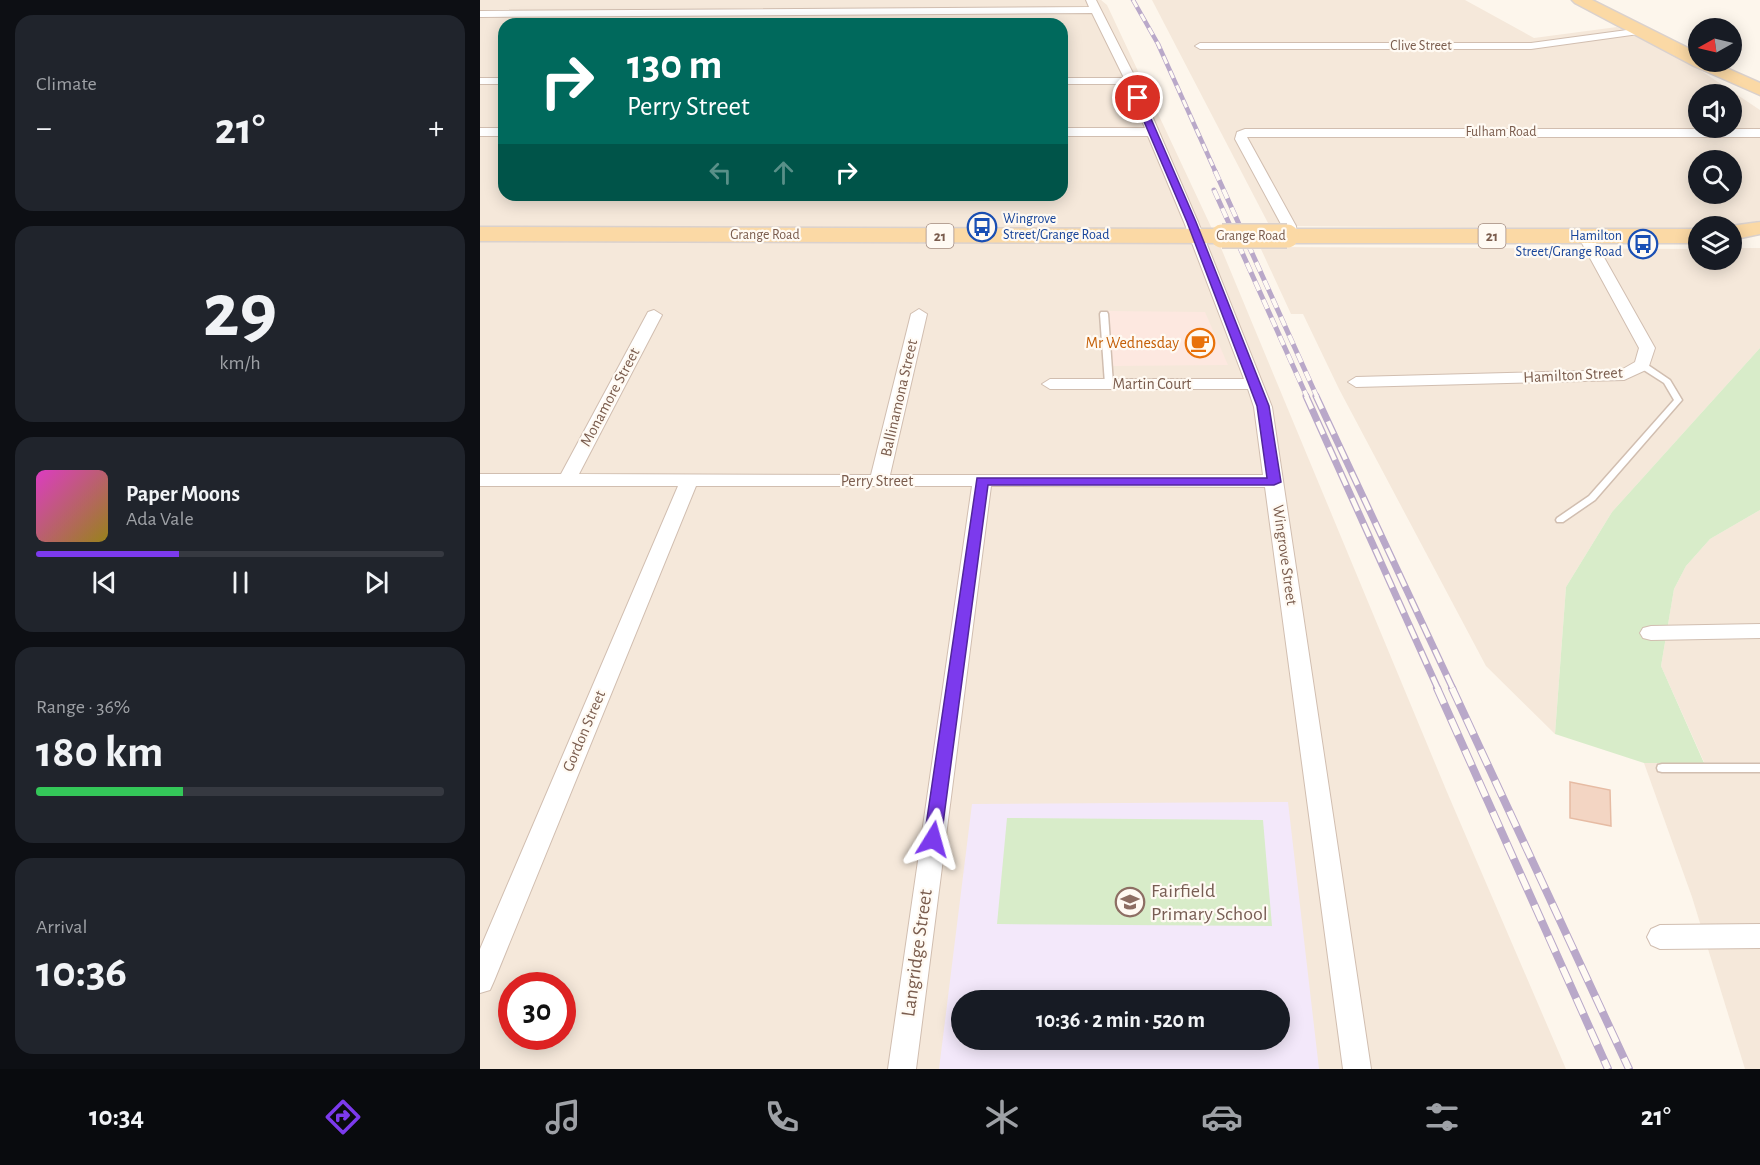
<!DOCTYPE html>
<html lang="en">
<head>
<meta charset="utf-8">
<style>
  body { margin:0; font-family:"Alegreya Sans",sans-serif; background:#20242c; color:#f1f3f6; height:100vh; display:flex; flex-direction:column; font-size:22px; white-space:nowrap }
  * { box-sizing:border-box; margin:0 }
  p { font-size:20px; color:#9ea1a6 }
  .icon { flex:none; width:33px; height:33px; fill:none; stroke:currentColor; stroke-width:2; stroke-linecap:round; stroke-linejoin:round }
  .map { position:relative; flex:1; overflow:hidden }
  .side { display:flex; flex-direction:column; gap:15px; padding:15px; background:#0d0f14; width:480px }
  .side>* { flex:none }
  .hud { position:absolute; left:18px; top:18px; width:570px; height:183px; border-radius:18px; box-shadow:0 3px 15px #0003; background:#00695c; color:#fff; overflow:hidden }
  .needle { width:39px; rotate:262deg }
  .controls { position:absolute; left:1208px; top:18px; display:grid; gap:12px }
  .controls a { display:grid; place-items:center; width:54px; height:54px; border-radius:50%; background:#171b24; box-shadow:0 3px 15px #0003; font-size:30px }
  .speed { position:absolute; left:18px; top:972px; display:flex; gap:12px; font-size:30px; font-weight:700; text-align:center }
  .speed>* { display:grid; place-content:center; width:78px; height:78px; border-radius:50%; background:#171b24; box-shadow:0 3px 15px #0003; line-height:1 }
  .speed .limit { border:9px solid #d22; background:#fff; color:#111 }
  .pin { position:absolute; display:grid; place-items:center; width:51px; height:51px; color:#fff; margin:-26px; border:3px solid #fff; border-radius:50%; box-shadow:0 2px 6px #0007 }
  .me { position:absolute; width:66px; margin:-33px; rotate:8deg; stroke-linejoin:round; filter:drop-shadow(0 0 4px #0008) }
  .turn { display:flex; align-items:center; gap:21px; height:126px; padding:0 30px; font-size:27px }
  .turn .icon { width:78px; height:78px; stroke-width:2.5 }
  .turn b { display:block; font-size:42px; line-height:51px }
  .lanes { display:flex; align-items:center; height:57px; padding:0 30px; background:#0003; justify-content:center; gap:30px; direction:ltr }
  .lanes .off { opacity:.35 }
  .big { font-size:45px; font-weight:700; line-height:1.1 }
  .side .card { flex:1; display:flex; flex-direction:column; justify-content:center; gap:9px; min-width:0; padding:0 21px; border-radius:18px; background:#20242c }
  .side .dial { align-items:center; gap:0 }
  .dial b { font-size:78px; line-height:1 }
  .song { display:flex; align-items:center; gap:18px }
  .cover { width:72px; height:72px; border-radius:9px; background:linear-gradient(135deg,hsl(310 70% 55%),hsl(50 70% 35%)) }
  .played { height:6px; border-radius:3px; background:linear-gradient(90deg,#7c3aed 35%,#363941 35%) }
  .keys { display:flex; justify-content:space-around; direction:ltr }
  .heat { display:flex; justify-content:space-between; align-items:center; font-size:33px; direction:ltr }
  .charge { height:9px; border-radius:4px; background:linear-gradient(90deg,#34c759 36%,#363941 0) }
  .trip { position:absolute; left:471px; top:990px; width:339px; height:60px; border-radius:30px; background:#171b24; box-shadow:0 3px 15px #0003; font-weight:700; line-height:60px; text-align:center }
  .dock { display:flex; height:96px; justify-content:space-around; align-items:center; background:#090b0e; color:#9ea1a6 }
  .dock .icon { width:42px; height:42px }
  .dock .active { color:#7c3aed }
  .dock b { font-size:27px; color:#f1f3f6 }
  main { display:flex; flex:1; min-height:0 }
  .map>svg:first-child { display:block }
  .residential { fill:#f5e8da; fill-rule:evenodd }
  .commercial { fill:#fde8e0 }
  .education { fill:#f3e8fa; fill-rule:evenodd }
  .green { fill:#d8ecc9 }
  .building { fill:#f3d5c3; stroke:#e6bba3; stroke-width:1.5 }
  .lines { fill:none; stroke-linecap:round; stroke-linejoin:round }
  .service-casing { stroke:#d1beb0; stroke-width:3 }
  .minor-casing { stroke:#d1beb0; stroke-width:2 }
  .primary-casing { stroke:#dad1cd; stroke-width:3 }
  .service { fill:#fff; fill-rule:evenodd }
  .minor { fill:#fff; fill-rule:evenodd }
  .primary { fill:#fbd9a5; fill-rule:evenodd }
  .rail-far3-casing { stroke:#b9a8c9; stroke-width:4.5 }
  .rail-far2-casing { stroke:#b9a8c9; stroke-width:5 }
  .rail-far1-casing { stroke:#b9a8c9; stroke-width:7 }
  .rail-casing { stroke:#b9a8c9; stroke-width:8 }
  .rail-far3 { stroke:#fffaf3; stroke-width:3; stroke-dasharray:8; stroke-linecap:butt }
  .rail-far2 { stroke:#fffaf3; stroke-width:4; stroke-dasharray:10; stroke-linecap:butt }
  .rail-far1 { stroke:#fffaf3; stroke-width:4.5; stroke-dasharray:14; stroke-linecap:butt }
  .rail { stroke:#fffaf3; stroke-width:6; stroke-dasharray:17; stroke-linecap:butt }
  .primary-bridge-casing { stroke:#dad1cd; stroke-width:26; stroke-linecap:butt }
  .primary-bridge { stroke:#fbd9a5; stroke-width:23 }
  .route { fill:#7c3aed; stroke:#51269a; stroke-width:1.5 }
  .labels { text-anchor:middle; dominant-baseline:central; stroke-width:4.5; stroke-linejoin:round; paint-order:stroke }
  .far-street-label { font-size:14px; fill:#7a5c4d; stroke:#fffaf3 }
  .far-transit-label { font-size:14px; fill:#164399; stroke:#fffaf3; text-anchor:start }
  .shield { fill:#fffaf3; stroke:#a28b7f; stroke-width:1.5 }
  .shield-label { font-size:15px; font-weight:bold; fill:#7a5c4d }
  .food-label { font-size:16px; fill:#c56008; stroke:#fffaf3; text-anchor:end }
  .street-label { font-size:16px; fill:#7a5c4d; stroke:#fffaf3 }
  .near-education-label { font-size:20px; fill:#785e54; stroke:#fffaf3; text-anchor:start }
  .near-street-label { font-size:20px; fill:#7a5c4d; stroke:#fffaf3 }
</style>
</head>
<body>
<main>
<section class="side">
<div class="card"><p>Climate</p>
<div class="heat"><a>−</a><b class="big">21°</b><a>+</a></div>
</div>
<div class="card dial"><b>29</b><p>km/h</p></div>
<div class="card">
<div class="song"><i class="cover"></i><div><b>Paper Moons</b><p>Ada Vale</p></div></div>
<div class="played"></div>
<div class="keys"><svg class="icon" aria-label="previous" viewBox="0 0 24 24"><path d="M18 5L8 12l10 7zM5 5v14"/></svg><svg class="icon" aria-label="pause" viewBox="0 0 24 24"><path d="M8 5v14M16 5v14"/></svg><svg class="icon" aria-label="next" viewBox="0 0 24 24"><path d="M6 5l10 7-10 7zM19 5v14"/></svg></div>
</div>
<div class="card"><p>Range · 36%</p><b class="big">180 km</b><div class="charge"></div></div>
<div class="card"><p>Arrival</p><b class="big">10:36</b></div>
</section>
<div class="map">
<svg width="1280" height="1069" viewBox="0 0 1280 1069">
  <rect width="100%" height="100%" fill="#fdf6ec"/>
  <g class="residential">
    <path d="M0 0H621L627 5 741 248 967 792 1086 1069H0ZM24 24H582V195H24ZM32 986H82V1036H32ZM482 1000H800V1040H482Z"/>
    <path d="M672 0H985L1054 38 1137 27 1211 64 1280 110V220L1251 228 1218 226V230L811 226 788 223ZM1218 94H1251V128H1218ZM1218 160H1251V194H1218Z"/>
    <polygon points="780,247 1218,249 1218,260 1251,260 1251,248 1280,248 1280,348 1132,512 1086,587 1075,734 1006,666 859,389 823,314 811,314"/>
    <polygon points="1280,510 1280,1069 1265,1069 1212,897 1164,763 1224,762 1181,666 1194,589 1206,566 1230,539"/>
  </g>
  <polygon class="commercial" points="627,311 725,312 748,365 632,366"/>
  <path class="education" d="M808 802 839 1069H459L492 804ZM482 1000H800V1040H482Z"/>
  <g class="green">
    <polygon points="1280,348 1280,510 1230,539 1206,566 1194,589 1181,666 1224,763 1164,763 1075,734 1086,587 1132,512"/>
    <polygon points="527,818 783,820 792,926 517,924"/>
  </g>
  <polygon class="building" points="1090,782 1130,790 1131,826 1090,818"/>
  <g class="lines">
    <g class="service-casing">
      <g id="service">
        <polygon points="621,312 627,312 628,314 633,384 629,386 625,384 620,314"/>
        <polygon points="1159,363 1165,363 1190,380 1202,400 1115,500 1083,522 1077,522 1076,520 1077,518 1109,496 1194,400 1184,383 1159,367"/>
        <polygon points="1182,764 1280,764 1280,772 1182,772 1178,771 1177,768 1178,765"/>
      </g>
    </g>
    <g class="minor-casing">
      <g id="minor">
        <polygon points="606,0 616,0 657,81 718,222 792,407 891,1069 863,1069 785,487 511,486 436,1069 408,1069 492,486 216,486 14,981 10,990 0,993 0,949 198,486 0,486 0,474 81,474 168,312 174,310 182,315 99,474 391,475 431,314 439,309 447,314 410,475 783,475 774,407 768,389 570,389 562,384 570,379 764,379 704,222 668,136 582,136 582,128 665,128 647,84 582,84 582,78 644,78 612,13 0,17 0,11 609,7"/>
        <polygon points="1162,28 1167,31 1166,33 1051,49 720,49 715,46 720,43 1051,43"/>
        <rect x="0" y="78" width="24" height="6"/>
        <rect x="0" y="128" width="24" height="8"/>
        <polygon points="765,129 1280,129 1280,137 767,137 816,226 817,236 810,240 803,236 802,226 755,139 757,132"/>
        <polygon points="1105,232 1112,236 1175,348 1168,369 1144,380 876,387 868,382 876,377 1141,370 1155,362 1159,348 1098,236"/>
        <polygon points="1280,624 1280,638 1171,640 1163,638 1160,633 1163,628 1171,626"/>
        <polygon points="1280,924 1280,948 1180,949 1171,945 1167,937 1171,929 1180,925"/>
      </g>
    </g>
    <g class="primary-casing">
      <g id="primary">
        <polygon points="1092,0 1112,0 1218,53 1218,62 1233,62 1280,83 1280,95 1214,66 1095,3"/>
        <polygon points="1280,222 1280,234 1251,240 1251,226"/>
        <polygon points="0,227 742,229 750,231 753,236 750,241 742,243 0,241"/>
        <polygon points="807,229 1218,229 1218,243 807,243 799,241 796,236 799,231"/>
      </g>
    </g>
    <use href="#service" class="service"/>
    <use href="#minor" class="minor"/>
    <use href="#primary" class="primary"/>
    <g class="rail-far3-casing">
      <polyline id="rail-far3" points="653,0 678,44 736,173"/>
    </g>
    <g class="rail-far2-casing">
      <g id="rail-far2">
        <polyline points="735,171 837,397"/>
        <polyline points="734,190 827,397"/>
      </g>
    </g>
    <g class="rail-far1-casing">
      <g id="rail-far1">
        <polyline points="826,396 958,689"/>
        <polyline points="836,396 973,689"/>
      </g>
    </g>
    <g class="rail-casing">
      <g id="rail">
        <polyline points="957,688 1128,1069"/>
        <polyline points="972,688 1149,1069"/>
      </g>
    </g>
    <use href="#rail-far3" class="rail-far3"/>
    <use href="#rail-far2" class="rail-far2"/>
    <use href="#rail-far1" class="rail-far1"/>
    <use href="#rail" class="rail"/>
    <g class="primary-bridge-casing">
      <polyline id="primary-bridge" points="742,236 807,236"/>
    </g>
    <use href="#primary-bridge" class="primary-bridge"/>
  </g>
  <polygon class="route" points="658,96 662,98 716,222 789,406 801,482 794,485 508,485 461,839 459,844 453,846 447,844 444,839 497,478 787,478 777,406 707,222 654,98"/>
  <defs>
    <g id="bus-ring" transform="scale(1.5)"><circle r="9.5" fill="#fffaf3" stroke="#1a4fb4" stroke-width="1.5"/><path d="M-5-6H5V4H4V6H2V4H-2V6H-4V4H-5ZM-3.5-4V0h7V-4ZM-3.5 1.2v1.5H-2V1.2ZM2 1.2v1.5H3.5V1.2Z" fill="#1a4fb4"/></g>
    <g id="cafe-ring" transform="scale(1.5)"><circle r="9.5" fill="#fffaf3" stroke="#e8710a" stroke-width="1.5"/><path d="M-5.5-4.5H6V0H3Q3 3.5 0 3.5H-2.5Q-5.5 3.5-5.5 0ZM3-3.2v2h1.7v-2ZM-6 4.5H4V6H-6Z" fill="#e8710a"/></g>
    <g id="school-ring" transform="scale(1.5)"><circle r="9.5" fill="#fffaf3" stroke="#8d6e63" stroke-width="1.5"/><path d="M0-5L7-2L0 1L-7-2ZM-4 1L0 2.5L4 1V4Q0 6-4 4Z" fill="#8d6e63"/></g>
  </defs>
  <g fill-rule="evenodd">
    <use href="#bus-ring" x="502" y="227"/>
    <use href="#bus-ring" x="1163" y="244"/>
    <use href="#cafe-ring" x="720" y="343"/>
    <use href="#school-ring" x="650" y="902"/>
  </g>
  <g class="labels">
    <g class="far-street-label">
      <text x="941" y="46">Clive Street</text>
      <text x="1021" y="132">Fulham Road</text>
      <text x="285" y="235">Grange Road</text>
      <text x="771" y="236">Grange Road</text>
    </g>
    <g class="far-transit-label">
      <text x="523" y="219">Wingrove<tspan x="523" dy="16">Street/Grange Road</tspan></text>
      <text x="1142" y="236" text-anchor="end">Hamilton<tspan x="1142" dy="16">Street/Grange Road</tspan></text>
    </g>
    <g class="shield">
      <rect x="446.5" y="224" width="27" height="24" rx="4.5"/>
      <rect x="998.5" y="224" width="27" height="24" rx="4.5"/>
    </g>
    <g class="shield-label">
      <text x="460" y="236">21</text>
      <text x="1012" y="236">21</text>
    </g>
    <g class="food-label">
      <text x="699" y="343">Mr Wednesday</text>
    </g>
    <g class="street-label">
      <text transform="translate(1093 375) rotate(-3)">Hamilton Street</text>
      <text x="672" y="384">Martin Court</text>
      <text transform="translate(130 397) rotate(-62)">Monamore Street</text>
      <text transform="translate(419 398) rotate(-77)">Ballinamona Street</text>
      <text x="397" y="481">Perry Street</text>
      <text transform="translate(805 555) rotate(82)">Wingrove Street</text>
      <text transform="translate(104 731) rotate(-67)">Gordon Street</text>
    </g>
    <g class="near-education-label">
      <text x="671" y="891">Fairfield<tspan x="671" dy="23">Primary School</tspan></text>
    </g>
    <g class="near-street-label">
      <text transform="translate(437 953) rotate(-82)">Langridge Street</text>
    </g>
  </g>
</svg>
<div class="controls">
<a><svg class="needle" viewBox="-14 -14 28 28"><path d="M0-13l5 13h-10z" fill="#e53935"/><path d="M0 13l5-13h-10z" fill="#9ea1a6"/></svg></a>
<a><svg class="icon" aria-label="sound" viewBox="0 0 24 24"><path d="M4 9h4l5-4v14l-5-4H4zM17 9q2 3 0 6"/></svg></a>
<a><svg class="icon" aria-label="search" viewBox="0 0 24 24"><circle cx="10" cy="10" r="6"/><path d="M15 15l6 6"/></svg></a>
<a><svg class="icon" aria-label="layers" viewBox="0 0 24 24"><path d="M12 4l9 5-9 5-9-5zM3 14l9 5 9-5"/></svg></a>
</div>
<div class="speed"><div class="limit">30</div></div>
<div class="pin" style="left:658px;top:98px;background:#d93025"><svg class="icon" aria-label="arrive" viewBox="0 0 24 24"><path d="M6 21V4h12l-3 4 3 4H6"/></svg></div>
<svg class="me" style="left:453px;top:839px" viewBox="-20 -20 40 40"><path d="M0-17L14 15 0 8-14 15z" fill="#7c3aed" stroke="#fff" stroke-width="4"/></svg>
<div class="trip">10:36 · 2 min · 520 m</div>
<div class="hud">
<div class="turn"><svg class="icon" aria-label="right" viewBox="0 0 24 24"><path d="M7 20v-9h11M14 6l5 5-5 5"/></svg><div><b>130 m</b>Perry Street</div></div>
<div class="lanes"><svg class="icon off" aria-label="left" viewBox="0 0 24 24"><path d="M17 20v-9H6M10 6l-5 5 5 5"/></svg><svg class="icon off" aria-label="ahead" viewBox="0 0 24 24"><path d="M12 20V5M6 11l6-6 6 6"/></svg><svg class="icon" aria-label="right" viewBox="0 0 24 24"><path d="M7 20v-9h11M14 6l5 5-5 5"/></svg></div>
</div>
</div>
</main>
<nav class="dock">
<b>10:34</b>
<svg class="icon active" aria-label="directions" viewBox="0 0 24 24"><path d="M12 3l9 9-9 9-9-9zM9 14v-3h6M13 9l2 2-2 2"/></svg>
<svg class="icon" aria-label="music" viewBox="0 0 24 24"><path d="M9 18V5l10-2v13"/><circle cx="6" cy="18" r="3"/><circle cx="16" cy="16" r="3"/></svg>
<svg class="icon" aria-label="phone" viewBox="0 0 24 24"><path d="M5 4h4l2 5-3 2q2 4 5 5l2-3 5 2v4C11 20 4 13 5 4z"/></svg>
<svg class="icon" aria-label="climate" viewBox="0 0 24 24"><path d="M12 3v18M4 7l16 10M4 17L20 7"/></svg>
<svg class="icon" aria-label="car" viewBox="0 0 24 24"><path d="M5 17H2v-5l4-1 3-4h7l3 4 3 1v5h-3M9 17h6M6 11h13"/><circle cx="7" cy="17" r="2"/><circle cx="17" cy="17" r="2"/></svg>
<svg class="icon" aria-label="filters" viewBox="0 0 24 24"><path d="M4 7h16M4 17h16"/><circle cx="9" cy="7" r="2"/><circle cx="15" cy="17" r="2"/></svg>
<b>21°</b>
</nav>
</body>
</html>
